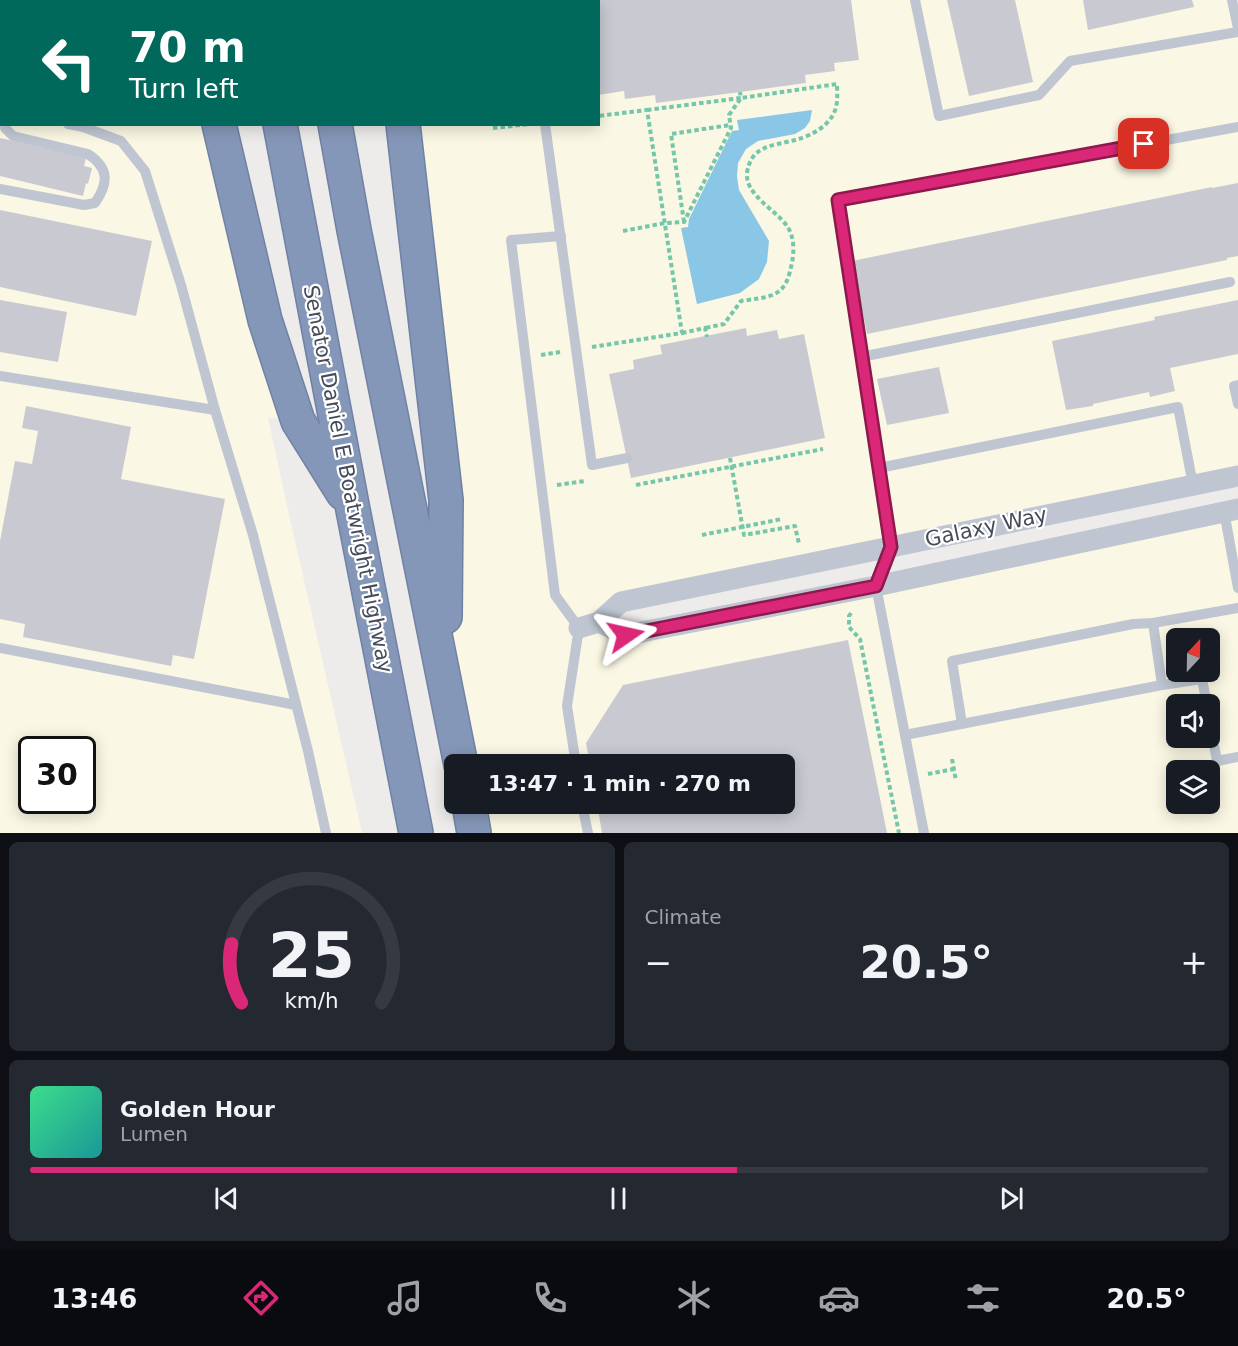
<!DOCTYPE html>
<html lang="en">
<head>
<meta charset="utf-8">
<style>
  body { margin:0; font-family:"DejaVu Sans",sans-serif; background:#242831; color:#f1f3f6; height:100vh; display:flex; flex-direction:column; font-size:22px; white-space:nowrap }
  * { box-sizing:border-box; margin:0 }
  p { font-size:20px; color:#9ea1a6 }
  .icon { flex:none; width:33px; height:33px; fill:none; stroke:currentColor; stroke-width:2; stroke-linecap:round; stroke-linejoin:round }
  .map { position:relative; height:833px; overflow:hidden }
  .drawer { display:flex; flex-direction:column; gap:9px; padding:9px; background:#0d0f14; flex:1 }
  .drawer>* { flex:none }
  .banner { position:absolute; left:0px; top:0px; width:600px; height:126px; box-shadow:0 3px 15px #0003; background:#00695c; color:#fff; overflow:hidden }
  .needle { width:39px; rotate:22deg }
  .buttons { position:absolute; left:1166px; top:628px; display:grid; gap:12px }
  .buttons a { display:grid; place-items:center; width:54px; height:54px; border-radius:9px; background:#171b24; box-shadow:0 3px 15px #0003; font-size:30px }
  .speed { position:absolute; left:18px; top:736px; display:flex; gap:12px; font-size:30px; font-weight:700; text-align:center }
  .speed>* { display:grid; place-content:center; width:78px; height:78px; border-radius:50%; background:#171b24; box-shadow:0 3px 15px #0003; line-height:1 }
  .speed .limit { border:3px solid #111; border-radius:9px; background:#fff; color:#111 }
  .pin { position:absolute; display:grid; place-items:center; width:51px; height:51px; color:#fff; margin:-26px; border-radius:12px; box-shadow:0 3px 9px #0006 }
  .me { position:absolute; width:66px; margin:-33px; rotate:79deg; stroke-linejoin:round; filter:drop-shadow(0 0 4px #0008) }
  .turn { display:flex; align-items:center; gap:21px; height:126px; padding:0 30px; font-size:27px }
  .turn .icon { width:78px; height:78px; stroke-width:2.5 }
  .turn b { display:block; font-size:42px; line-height:51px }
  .big { font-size:45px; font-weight:800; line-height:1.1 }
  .drawer .tile { flex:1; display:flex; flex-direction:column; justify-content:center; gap:9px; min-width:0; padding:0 21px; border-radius:9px; background:#242831 }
  .drawer .dial { align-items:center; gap:0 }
  .dial svg { height:156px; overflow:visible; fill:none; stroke:#363941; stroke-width:7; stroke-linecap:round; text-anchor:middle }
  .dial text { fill:#f1f3f6; stroke:none }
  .song { display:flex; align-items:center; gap:18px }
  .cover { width:72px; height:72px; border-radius:9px; background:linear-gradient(135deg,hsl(150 70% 55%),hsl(180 70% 35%)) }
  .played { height:6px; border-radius:3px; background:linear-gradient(90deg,#db2777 60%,#363941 60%) }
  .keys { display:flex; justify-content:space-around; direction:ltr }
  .heat { display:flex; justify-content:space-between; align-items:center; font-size:33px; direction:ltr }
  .drawer .tiles { flex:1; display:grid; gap:9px; grid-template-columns:1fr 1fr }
  .tile:last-child { grid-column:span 2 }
  .trip { position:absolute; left:444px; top:754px; width:351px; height:60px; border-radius:9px; background:#171b24; box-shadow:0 3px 15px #0003; font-weight:800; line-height:60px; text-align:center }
  .dock { display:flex; height:96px; justify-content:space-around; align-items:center; background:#090b0e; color:#9ea1a6 }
  .dock .icon { width:42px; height:42px }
  .dock .selected { color:#db2777 }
  .dock b { font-size:27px; color:#f1f3f6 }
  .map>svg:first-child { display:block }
  .commercial { fill:#faf7e4; fill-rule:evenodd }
  .water { fill:#8ac6e6 }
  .building { fill:#c9cad1 }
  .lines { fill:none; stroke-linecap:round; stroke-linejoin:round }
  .motorway-casing { stroke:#7082a4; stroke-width:36 }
  .path { stroke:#75c7aa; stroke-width:4; stroke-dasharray:4.5 3; stroke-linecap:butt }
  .service { stroke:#bfc6d1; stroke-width:10 }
  .minor { stroke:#bfc6d1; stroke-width:21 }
  .motorway { stroke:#8597b9; stroke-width:33 }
  .route-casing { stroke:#8e194d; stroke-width:15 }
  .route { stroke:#db2777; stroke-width:10 }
  .labels { text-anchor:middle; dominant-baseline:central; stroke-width:4.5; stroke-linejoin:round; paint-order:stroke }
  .street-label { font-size:21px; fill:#454c58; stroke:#fff }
</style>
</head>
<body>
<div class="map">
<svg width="1238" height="833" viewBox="0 0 1238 833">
  <rect width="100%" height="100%" fill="#eeeceb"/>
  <g class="commercial">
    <path d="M0 0H191V1L2 2V124L219 125 298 421 268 418 289 515 362 833H0ZM32 750H82V801H32Z"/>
    <path d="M392 0H1238V476L621 602 600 622 626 635 1238 509V833H474L469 804H784V765H461L403 125 598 124V2H392ZM1176 639H1209V672H1176ZM1176 705H1209V738H1176ZM1176 771H1209V804H1176Z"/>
  </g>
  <polygon class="water" points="812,110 810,121 805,128 795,134 758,141 746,149 738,163 737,176 739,190 769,241 767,262 759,279 740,293 697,304 681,228 688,227 689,219 732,131 739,130 737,120"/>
  <g class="building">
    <polygon points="598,0 851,0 859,60 834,63 835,71 805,75 806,83 740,92 656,103 655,95 625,99 624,91 598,95"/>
    <polygon points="947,0 1015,0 1033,82 969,96"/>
    <polygon points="1083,0 1192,0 1194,7 1088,30"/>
    <polygon points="0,138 86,158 84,166 92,168 88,184 86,183 83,196 0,176"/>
    <polygon points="1238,183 1238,256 1227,258 1227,260 867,334 852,261 1212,187 1212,188"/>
    <polygon points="0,210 152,241 136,316 0,287"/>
    <polygon points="0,300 67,312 58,362 0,352"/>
    <polygon points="1238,300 1238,354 1170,368 1175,391 1150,397 1149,392 1093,404 1093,406 1066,410 1052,341 1155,320 1154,317"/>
    <polygon points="746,328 747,336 777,330 779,339 804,334 825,438 631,478 609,374 634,369 633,360 662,354 660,345"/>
    <polygon points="939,367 949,413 887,425 877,379"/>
    <polygon points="26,406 131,427 121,479 225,499 194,659 173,655 171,666 23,637 25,624 0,619 0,541 15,461 32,464 38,431 22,428"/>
    <polygon points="848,640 887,833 602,833 597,804 784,804 784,765 590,765 586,743 623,685"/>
  </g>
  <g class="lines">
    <g class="motorway-casing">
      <g id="motorway">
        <polyline points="191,0 191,2"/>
        <polyline points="257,0 257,2"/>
        <polyline points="313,0 314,2"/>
        <polyline points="392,0 392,2"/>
        <polyline points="219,124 265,320 298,421 343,493"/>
        <polyline points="280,124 353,510 416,833"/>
        <polyline points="335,124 354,230 461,765"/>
        <polyline points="403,124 446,500 445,617"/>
        <polyline points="469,804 474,833"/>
      </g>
    </g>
    <g class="path">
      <polyline points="580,0 580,2"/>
      <polyline points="647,110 741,98 740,92"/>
      <polyline points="493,128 530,124"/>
      <polyline points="684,222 671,134 730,125"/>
      <path d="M623 231 665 223 684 222 731 128 729 115 741 98 837 84C837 92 838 100 836 107 832 125 811 136 795 140 773 146 751 145 747 173 745 195 776 210 787 226 796 239 794 257 790 271 784 299 765 297 741 301L724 324 705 328"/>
      <polyline points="682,333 705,328 707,337"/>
      <polyline points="592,347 682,333 647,110 598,116"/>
      <polyline points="541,355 560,352"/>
      <polyline points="730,458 744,535 795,526 799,544"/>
      <polyline points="557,485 585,481"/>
      <polyline points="636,485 823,449"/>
      <polyline points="702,535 782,519"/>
      <polyline points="851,613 849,616 849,627 860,639 899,833"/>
      <polyline points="952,759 956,781"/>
      <polyline points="928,774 954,769"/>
    </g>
    <g class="service">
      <polyline points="533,0 533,2"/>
      <polyline points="915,0 939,116 1039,95 1070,61 1238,32"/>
      <polyline points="1232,0 1238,28"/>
      <polyline points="0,32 2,32"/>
      <polyline points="0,109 2,102"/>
      <polyline points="68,124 83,127 121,141 145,171 181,285 215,410 253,535 308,751 326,833"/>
      <polyline points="545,124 592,465 627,458"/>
      <path d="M0 189 84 205 95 203C109 183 109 168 88 154L13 136 5 128 4 124"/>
      <polyline points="561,236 511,240 555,595 579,628 567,706 576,765"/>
      <polyline points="861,357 1230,282"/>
      <polyline points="0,376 215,410"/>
      <polyline points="1238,385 1234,386 1238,404"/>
      <polyline points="879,468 1178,407 1193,485"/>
      <polyline points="1224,511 1238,588"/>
      <polyline points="1153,623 1162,685"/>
      <polyline points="0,648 296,705"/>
      <polyline points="1207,705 1202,679 1162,685 905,735 876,586 891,547 838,200 1238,127"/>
      <polyline points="1209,719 1217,761 1238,757"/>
      <polyline points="962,724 952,661 1133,624 1153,623 1238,608"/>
      <polyline points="905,735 924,833"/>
      <polyline points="582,804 588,833"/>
    </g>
    <g class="minor">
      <polyline points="599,622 626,635 876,586 1238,509"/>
      <polyline points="579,628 599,622 621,602 1238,476"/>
    </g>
    <use href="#motorway" class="motorway"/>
  </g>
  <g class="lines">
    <g class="route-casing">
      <polyline id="route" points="626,635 876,586 891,547 838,200 1144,144"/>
    </g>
    <use href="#route" class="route"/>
  </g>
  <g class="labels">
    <g class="street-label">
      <text transform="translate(348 479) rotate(79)">Senator Daniel E Boatwright Highway</text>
      <text transform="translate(986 527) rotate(-12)">Galaxy Way</text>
    </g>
  </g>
</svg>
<div class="buttons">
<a><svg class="needle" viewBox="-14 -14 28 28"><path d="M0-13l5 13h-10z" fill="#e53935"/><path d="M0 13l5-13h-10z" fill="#9ea1a6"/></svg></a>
<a><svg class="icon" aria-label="sound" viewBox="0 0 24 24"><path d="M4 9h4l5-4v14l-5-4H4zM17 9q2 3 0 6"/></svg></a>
<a><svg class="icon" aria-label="layers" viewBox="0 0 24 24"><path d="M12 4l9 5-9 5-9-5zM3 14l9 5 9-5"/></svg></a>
</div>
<div class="speed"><div class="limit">30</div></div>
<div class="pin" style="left:1144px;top:144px;background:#d93025"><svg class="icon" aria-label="arrive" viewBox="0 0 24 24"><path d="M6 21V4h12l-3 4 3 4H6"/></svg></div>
<svg class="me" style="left:626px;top:635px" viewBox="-20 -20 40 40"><path d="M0-17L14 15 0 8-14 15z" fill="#db2777" stroke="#fff" stroke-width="4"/></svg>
<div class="trip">13:47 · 1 min · 270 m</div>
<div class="banner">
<div class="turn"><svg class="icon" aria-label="left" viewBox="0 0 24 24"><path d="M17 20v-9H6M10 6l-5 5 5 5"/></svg><div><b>70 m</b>Turn left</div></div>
</div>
</div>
<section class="drawer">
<div class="tiles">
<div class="tile dial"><svg viewBox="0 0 100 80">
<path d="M14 69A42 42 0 1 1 86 69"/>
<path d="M14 69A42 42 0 0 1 9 39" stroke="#db2777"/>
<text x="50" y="56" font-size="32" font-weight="700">25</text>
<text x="50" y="72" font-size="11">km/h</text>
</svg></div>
<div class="tile"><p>Climate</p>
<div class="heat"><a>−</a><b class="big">20.5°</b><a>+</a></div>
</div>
<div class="tile">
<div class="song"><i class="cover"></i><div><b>Golden Hour</b><p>Lumen</p></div></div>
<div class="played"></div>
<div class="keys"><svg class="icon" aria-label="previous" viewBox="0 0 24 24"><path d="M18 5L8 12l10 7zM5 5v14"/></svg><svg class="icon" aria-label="pause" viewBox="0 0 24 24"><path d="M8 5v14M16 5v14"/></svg><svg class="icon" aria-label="next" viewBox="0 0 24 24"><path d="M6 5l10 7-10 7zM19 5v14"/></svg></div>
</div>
</div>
</section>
<nav class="dock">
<b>13:46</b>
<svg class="icon selected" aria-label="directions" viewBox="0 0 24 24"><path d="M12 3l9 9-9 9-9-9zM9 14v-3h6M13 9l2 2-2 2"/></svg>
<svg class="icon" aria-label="music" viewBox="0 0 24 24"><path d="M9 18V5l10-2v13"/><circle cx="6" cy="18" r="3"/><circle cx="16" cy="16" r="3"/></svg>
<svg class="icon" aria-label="phone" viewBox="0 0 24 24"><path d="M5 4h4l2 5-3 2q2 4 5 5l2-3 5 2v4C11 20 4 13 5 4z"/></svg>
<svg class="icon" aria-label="climate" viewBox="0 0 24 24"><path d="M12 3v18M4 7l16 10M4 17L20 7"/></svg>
<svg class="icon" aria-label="car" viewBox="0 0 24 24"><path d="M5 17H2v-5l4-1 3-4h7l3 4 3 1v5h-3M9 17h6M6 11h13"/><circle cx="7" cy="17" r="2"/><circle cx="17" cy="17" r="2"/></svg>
<svg class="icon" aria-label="filters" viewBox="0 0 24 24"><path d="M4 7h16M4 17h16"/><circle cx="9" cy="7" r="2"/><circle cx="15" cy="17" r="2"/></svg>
<b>20.5°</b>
</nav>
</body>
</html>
